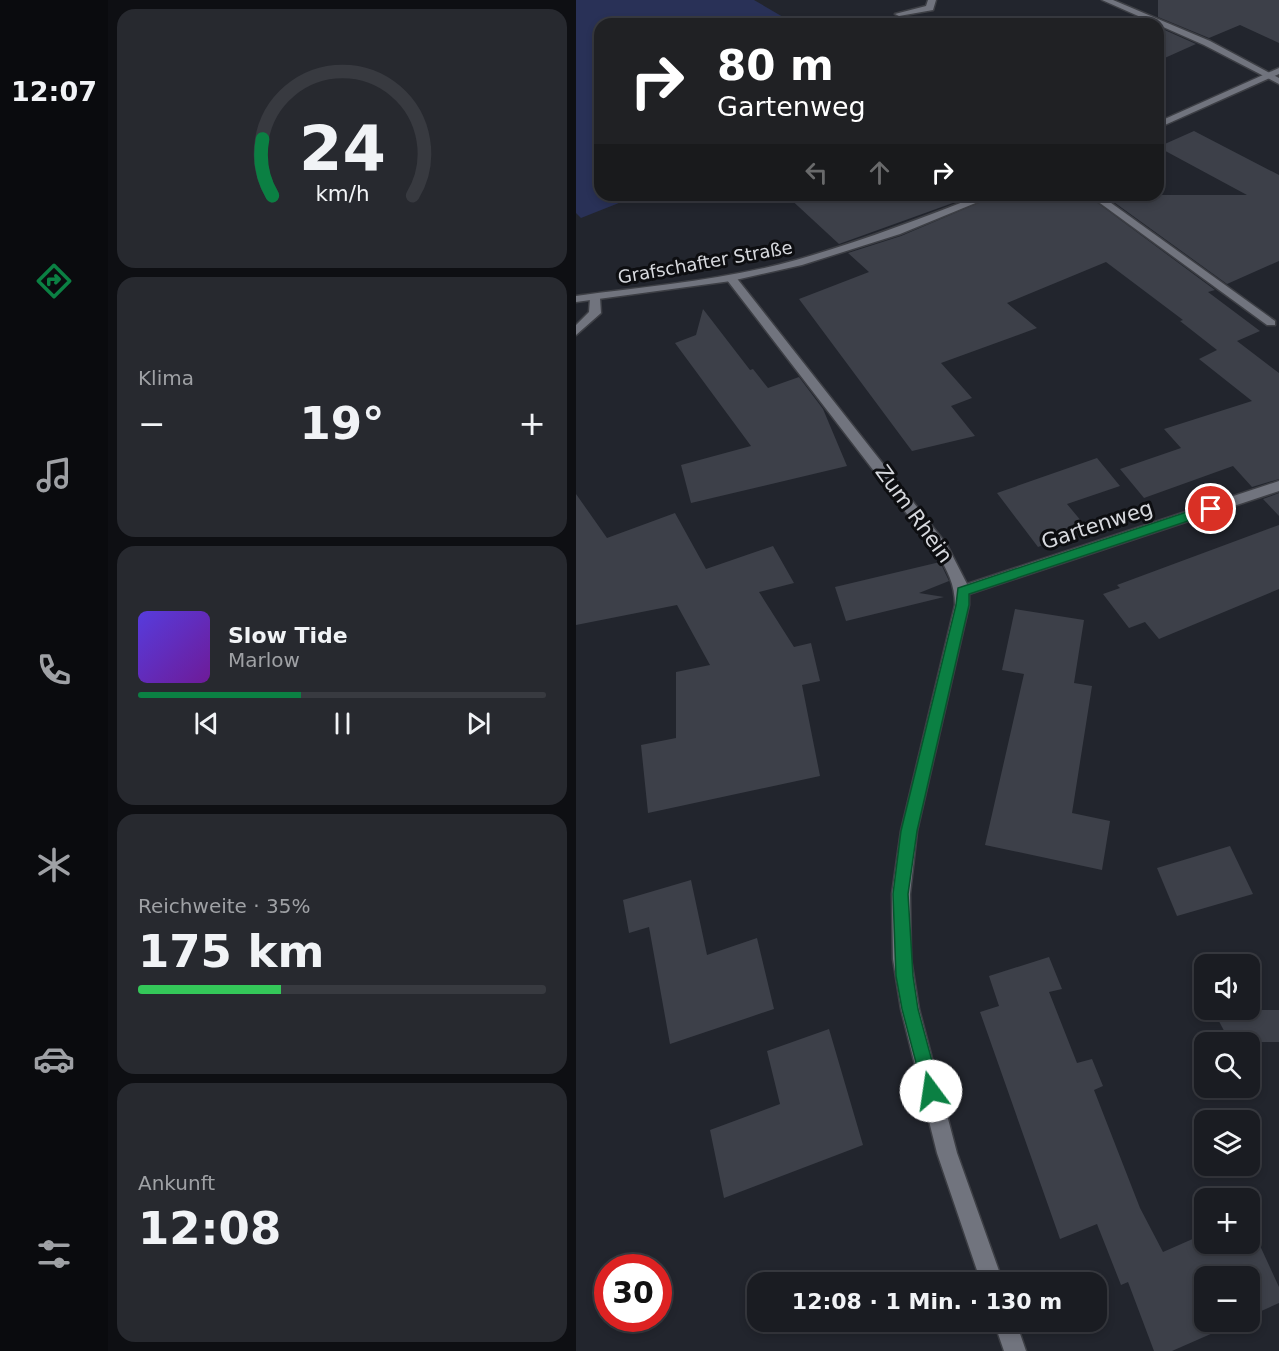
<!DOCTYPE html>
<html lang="de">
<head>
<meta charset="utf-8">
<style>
  body { margin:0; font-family:"DejaVu Sans",sans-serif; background:#27292f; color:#f1f3f6; height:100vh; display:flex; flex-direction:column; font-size:22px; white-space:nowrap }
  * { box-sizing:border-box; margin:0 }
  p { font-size:20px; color:#9fa1a5 }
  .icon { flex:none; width:33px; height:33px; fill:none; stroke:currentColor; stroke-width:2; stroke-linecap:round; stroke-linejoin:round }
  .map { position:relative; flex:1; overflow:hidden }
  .panel { display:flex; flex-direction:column; gap:9px; padding:9px; background:#0e0f13; width:468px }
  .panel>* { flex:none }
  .hud { position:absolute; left:18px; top:18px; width:570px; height:183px; border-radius:18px; box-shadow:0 3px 9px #0003,0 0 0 2px #383a40; background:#202124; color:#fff; overflow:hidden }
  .controls { position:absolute; left:618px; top:954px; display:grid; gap:12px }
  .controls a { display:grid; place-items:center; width:66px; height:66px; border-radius:12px; background:#1a1c22; box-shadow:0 3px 9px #0003,0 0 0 2px #383a40; font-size:30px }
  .speed { position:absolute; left:18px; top:1254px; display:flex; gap:12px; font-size:30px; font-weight:700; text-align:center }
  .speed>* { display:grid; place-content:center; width:78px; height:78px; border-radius:50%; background:#1a1c22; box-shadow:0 3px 9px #0003,0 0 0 2px #383a40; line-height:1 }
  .speed .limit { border:9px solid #d22; background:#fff; color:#111 }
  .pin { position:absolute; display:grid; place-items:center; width:51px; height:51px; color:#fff; margin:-26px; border:3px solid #fff; border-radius:50%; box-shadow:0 2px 6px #0007 }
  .me { position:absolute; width:66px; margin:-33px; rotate:346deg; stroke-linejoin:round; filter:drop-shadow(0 0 4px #0008) }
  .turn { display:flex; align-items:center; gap:21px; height:126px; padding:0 24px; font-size:27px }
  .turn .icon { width:78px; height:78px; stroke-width:2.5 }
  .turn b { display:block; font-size:42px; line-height:51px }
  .lanes { display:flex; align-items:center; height:57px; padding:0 24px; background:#0003; justify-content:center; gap:30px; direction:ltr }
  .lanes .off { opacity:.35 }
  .big { font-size:45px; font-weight:800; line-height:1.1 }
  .panel .card { flex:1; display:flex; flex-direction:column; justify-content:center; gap:9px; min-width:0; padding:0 21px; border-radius:18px; background:#27292f }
  .panel .dial { align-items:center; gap:0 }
  .dial svg { height:156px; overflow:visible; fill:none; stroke:#383a40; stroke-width:7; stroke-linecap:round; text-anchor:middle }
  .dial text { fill:#f1f3f6; stroke:none }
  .song { display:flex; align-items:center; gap:18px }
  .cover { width:72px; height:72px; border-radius:9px; background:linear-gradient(135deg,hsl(250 70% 55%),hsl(280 70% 35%)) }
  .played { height:6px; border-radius:3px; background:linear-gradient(90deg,#0b8043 40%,#383a40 40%) }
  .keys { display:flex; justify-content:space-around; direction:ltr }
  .heat { display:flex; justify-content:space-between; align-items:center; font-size:33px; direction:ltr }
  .charge { height:9px; border-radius:4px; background:linear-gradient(90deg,#34c759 35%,#383a40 0) }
  .trip { position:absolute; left:171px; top:1272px; width:360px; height:60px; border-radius:18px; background:#1a1c22; box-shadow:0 3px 9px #0003,0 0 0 2px #383a40; font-weight:800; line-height:60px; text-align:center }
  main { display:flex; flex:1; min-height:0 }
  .dock { display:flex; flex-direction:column; width:108px; justify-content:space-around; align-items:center; background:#0a0b0e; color:#9fa1a5 }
  .dock .icon { width:42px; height:42px }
  .dock .active { color:#0b8043 }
  .dock b { font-size:27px; color:#f1f3f6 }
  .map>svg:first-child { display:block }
  .green { fill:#293157 }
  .building { fill:#3d4049 }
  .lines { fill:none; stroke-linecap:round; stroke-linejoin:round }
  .service-casing { stroke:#3d3f45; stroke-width:3 }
  .minor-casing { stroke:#3d3f45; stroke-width:3 }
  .tertiary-casing { stroke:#3d3f45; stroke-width:3 }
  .service { fill:#71747e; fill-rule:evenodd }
  .minor { fill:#71747e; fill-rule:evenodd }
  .tertiary { fill:#71747e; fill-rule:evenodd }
  .route { fill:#0b8043; stroke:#07532c; stroke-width:1.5 }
  .labels { text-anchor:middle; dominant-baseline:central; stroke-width:6; stroke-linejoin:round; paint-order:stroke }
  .far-street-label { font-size:18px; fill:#d7d9de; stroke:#0d0e11 }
  .street-label { font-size:21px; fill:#d7d9de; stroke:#0d0e11 }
</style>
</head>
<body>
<main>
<nav class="dock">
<b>12:07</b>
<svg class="icon active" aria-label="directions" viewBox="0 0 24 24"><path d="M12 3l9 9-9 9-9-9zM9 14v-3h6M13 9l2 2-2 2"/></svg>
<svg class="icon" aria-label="music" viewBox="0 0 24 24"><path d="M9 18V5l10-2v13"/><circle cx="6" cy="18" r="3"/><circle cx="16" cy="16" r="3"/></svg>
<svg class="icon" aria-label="phone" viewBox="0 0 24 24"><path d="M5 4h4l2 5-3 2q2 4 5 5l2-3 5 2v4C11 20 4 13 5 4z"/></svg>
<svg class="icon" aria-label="climate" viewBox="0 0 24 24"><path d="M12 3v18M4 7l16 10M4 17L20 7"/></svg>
<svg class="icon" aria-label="car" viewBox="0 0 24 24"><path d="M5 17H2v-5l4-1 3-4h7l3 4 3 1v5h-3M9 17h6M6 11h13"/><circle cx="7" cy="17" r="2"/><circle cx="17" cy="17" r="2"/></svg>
<svg class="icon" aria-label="filters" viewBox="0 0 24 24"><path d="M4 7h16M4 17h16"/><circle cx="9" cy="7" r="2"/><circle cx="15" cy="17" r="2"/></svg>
</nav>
<section class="panel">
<div class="card dial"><svg viewBox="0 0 100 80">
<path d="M14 69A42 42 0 1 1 86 69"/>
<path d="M14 69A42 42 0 0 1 9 40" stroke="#0b8043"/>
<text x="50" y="56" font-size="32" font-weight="700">24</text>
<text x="50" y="72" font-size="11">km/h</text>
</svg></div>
<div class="card"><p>Klima</p>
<div class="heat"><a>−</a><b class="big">19°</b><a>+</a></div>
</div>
<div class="card">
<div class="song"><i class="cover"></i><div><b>Slow Tide</b><p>Marlow</p></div></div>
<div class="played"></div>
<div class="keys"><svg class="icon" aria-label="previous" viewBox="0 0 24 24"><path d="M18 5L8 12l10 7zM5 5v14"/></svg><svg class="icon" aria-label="pause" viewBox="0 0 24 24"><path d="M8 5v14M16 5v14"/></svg><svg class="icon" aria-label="next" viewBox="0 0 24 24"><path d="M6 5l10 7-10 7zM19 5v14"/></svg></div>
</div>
<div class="card"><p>Reichweite · 35%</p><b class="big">175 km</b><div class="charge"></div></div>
<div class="card"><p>Ankunft</p><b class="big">12:08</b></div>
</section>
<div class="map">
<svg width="703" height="1351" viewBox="0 0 703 1351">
  <rect width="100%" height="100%" fill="#22252d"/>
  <polygon class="green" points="0,0 178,0 219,24 24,24 24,195 63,195 5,218 0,213"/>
  <g class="building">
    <polygon points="582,0 703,0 703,43 664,25 633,38 582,17"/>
    <polygon points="582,27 620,44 582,61"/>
    <polygon points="618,131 703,175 703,261 651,284 528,195 671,195 582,147"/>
    <polygon points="210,195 399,195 263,244"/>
    <polygon points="421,195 511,195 639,290 632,292 684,331 661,341 703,373 703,479 676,487 657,466 568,498 544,469 605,448 588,429 676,401 623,359 641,350 604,321 607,320 530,262 431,303 461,328 365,363 396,398 375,406 399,436 336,451 223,299 293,272 272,253 325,236"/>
    <polygon points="127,309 174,370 177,369 192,388 223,377 247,409 271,466 115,503 105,465 175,446 99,343 120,335"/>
    <polygon points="521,458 544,486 491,504 511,528 462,547 421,493"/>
    <polygon points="703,493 703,516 687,499"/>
    <polygon points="0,494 31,538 99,513 130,569 197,546 218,583 183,592 218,647 235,643 244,681 226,685 244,776 72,813 65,745 100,738 100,672 134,665 101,605 0,625"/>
    <polygon points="703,525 703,589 583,639 569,622 553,628 527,594 544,588 541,585"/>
    <polygon points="364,562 373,581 343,593 368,597 270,621 259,587"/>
    <polygon points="439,609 508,620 498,683 516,686 496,813 534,821 526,870 409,845 448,674 426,670"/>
    <polygon points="654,846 677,894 601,916 581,868"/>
    <polygon points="115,880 131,955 181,938 198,1009 94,1044 73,927 53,933 47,900"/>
    <polygon points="473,957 486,989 473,992 501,1063 516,1059 527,1086 518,1090 564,1208 587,1252 628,1234 628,1244 674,1244 674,1224 703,1287 703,1303 674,1316 674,1276 628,1276 628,1322 662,1322 596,1351 578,1351 552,1282 545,1285 521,1224 484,1239 404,1012 423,1006 413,976"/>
    <polygon points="637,1010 703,1010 703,1042 654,1042"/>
    <polygon points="253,1029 287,1145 148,1198 134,1130 204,1104 191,1051"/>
  </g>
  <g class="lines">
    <g class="service-casing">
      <g id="service">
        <polygon points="352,0 360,0 357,10 323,16 319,14 350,6"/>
        <polygon points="513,195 524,195 699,321 699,325 691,325"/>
      </g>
    </g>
    <g class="minor-casing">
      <g id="minor">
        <polygon points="526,0 537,0 634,41 703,78 703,84 628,45"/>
        <path d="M155 275 159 276 371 545 391 584 703 481V491L393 594V605L341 831 334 894 335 959 343 1009 381 1153 427 1282H405L361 1153 325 1009 317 959 316 894 325 831 379 605C379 584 371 570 361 553L151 280 150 278Z"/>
        <polygon points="19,295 24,298 25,313 0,335 0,325 13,312 14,298"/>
        <polygon points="418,1322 440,1322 450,1351 428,1351"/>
      </g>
    </g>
    <g class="tertiary-casing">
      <g id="tertiary">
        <polygon points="703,68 703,74 582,128 582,122"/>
        <path d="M405 195H419L324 234 226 265 155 281 0 302V296C73 286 149 280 220 260 283 242 344 219 405 195Z"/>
      </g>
    </g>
    <use href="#service" class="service"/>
    <use href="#minor" class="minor"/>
    <use href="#tertiary" class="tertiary"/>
  </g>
  <polygon class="route" points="635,504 639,506 639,512 393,594 393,605 341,831 332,894 337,976 342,1009 364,1091 361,1097 355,1100 349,1097 326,1009 320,976 317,894 325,831 380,605 382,588"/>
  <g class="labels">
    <g class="far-street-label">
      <text transform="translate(129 262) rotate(-10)">Grafschafter Straße</text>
    </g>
    <g class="street-label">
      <text transform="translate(338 514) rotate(54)">Zum Rhein</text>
      <text transform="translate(521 525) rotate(-18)">Gartenweg</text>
    </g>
  </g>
</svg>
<div class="controls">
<a><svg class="icon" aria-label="sound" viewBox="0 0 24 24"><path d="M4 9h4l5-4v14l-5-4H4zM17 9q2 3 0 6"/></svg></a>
<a><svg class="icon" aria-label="search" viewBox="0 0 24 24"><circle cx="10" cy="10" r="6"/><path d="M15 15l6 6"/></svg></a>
<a><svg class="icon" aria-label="layers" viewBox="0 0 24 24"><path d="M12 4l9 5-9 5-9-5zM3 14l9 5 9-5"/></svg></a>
<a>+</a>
<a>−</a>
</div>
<div class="speed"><div class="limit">30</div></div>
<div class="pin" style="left:635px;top:509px;background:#d93025"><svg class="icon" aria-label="arrive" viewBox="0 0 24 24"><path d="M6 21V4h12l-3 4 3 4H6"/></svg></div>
<svg class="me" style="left:355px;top:1091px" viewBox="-20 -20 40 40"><circle r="19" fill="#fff"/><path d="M0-13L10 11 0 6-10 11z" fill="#0b8043"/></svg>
<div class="trip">12:08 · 1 Min. · 130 m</div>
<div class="hud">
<div class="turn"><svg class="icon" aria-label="right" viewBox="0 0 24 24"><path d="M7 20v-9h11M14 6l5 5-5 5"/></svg><div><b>80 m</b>Gartenweg</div></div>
<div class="lanes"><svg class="icon off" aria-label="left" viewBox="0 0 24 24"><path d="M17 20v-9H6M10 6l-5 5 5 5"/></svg><svg class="icon off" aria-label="ahead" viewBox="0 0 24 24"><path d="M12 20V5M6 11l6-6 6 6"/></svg><svg class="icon" aria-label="right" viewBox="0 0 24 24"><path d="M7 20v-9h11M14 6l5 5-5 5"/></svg></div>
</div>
</div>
</main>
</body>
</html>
